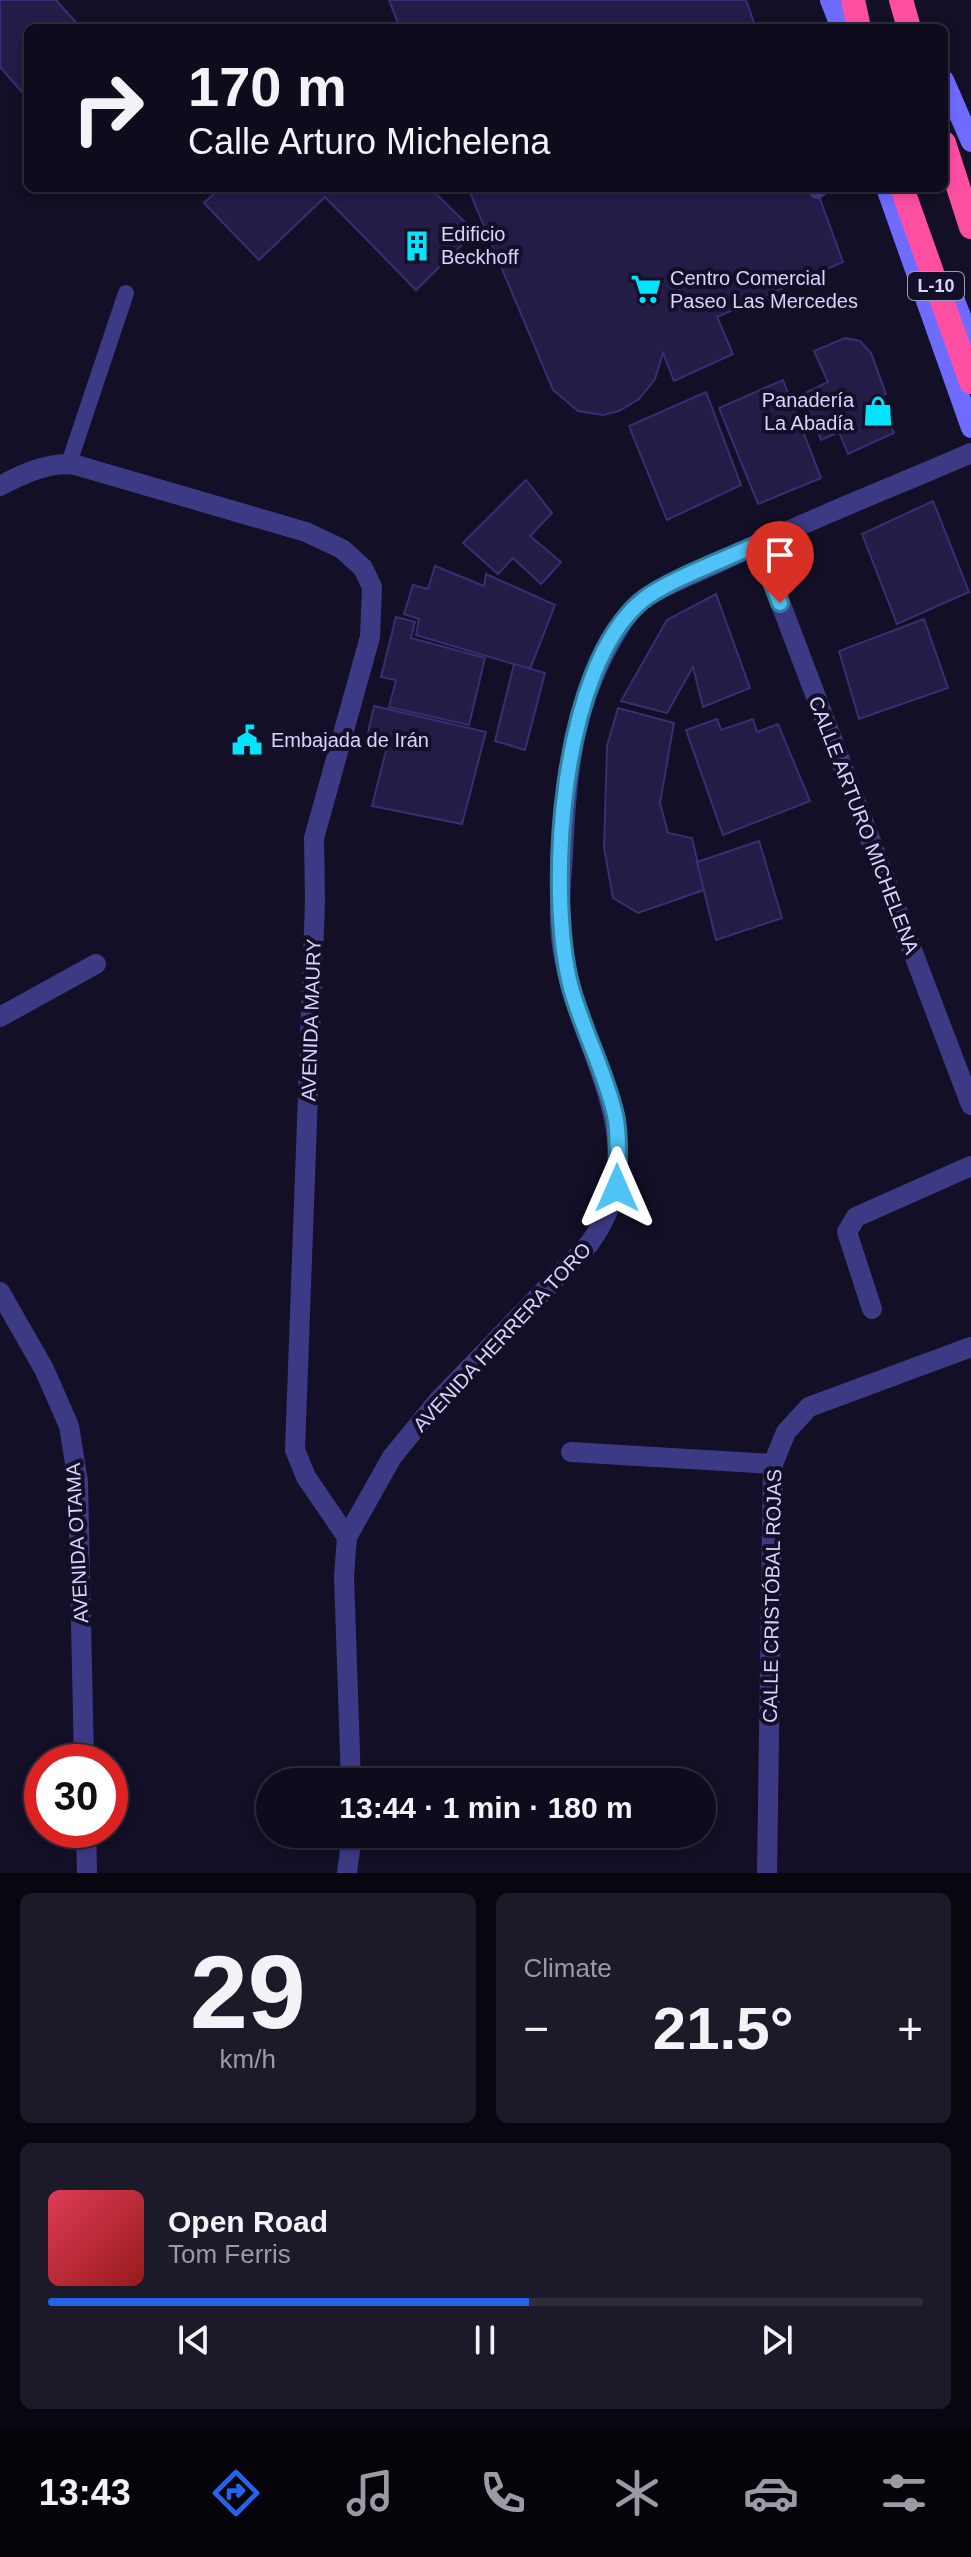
<!DOCTYPE html>
<html lang="en">
<head>
<meta charset="utf-8">
<style>
  body { margin:0; font-family:Helvetica,sans-serif; background:#1c1929; color:#f1f3f6; height:100vh; display:flex; flex-direction:column; font-size:30px; white-space:nowrap }
  * { box-sizing:border-box; margin:0 }
  p { font-size:26px; color:#9b9ba3 }
  .icon { flex:none; width:44px; height:44px; fill:none; stroke:currentColor; stroke-width:2; stroke-linecap:round; stroke-linejoin:round }
  .map { position:relative; height:1873px; overflow:hidden }
  .side { display:flex; flex-direction:column; gap:20px; padding:20px; background:#08060f; flex:1 }
  .side>* { flex:none }
  .guide { position:absolute; left:24px; top:24px; width:924px; height:168px; border-radius:12px; box-shadow:0 4px 12px #0003,0 0 0 2px #2e2b3b; background:#0e0b1c; color:#f1f3f6; overflow:hidden }
  .speed { position:absolute; left:24px; top:1744px; display:flex; gap:16px; font-size:40px; font-weight:700; text-align:center }
  .speed>* { display:grid; place-content:center; width:104px; height:104px; border-radius:50%; background:#0e0b1c; box-shadow:0 4px 12px #0003,0 0 0 2px #2e2b3b; line-height:1 }
  .speed .limit { border:12px solid #d22; background:#fff; color:#111 }
  .pin { position:absolute; display:grid; place-items:center; width:68px; height:68px; color:#fff; margin:-82px -34px; border-radius:50% 50% 50% 0; rotate:-45deg; box-shadow:0 0 8px #0007 }
  .pin .icon { rotate:45deg }
  .me { position:absolute; width:88px; margin:-44px; rotate:0deg; stroke-linejoin:round; filter:drop-shadow(0 0 6px #0008) }
  .turn { display:flex; align-items:center; gap:28px; height:168px; padding:0 32px; font-size:36px }
  .turn .icon { width:104px; height:104px; stroke-width:2.5 }
  .turn b { display:block; font-size:56px; line-height:68px }
  .big { font-size:60px; font-weight:700; line-height:1.1 }
  .side .card { flex:1; display:flex; flex-direction:column; justify-content:center; gap:12px; min-width:0; padding:0 28px; border-radius:12px; background:#1c1929 }
  .side .dial { align-items:center; gap:0 }
  .dial b { font-size:104px; line-height:1 }
  .song { display:flex; align-items:center; gap:24px }
  .cover { width:96px; height:96px; border-radius:12px; background:linear-gradient(135deg,hsl(350 70% 55%),hsl(0 70% 35%)) }
  .played { height:8px; border-radius:4px; background:linear-gradient(90deg,#2563eb 55%,#2e2b3b 55%) }
  .keys { display:flex; justify-content:space-around; direction:ltr }
  .heat { display:flex; justify-content:space-between; align-items:center; font-size:44px; direction:ltr }
  .side .tiles { flex:1; display:grid; gap:20px; grid-template-columns:1fr 1fr }
  .card:last-child { grid-column:span 2 }
  .trip { position:absolute; left:256px; top:1768px; width:460px; height:80px; border-radius:40px; background:#0e0b1c; box-shadow:0 4px 12px #0003,0 0 0 2px #2e2b3b; font-weight:700; line-height:80px; text-align:center }
  .dock { display:flex; height:128px; justify-content:space-around; align-items:center; background:#06040b; color:#9b9ba3 }
  .dock .icon { width:56px; height:56px }
  .dock .current { color:#2563eb }
  .dock b { font-size:36px; color:#f1f3f6 }
  .map>svg:first-child { display:block }
  .building { fill:#241b47; stroke:#3b2d73; stroke-width:2 }
  .lines { fill:none; stroke-linecap:round; stroke-linejoin:round }
  .lane { stroke:#3d3a85; stroke-width:16 }
  .street { stroke:#3d3a85; stroke-width:20 }
  .secondary { stroke:#6f6bff; stroke-width:20 }
  .highway { stroke:#ff4fa3; stroke-width:24 }
  .route-casing { stroke:#337fa1; stroke-width:20 }
  .route { stroke:#4fc3f7; stroke-width:14 }
  .labels { text-anchor:middle; dominant-baseline:central; stroke-width:8; stroke-linejoin:round; paint-order:stroke }
  .shield { fill:#130f26; stroke:#9e99be; stroke-width:2 }
  .shield-label { font-size:18px; font-weight:bold; fill:#d9d4ff }
  .poi-label { font-size:20px; fill:#d9d4ff; stroke:#130f26; text-anchor:start }
  .street-label { font-size:20px; fill:#d9d4ff; stroke:#130f26 }
</style>
</head>
<body>
<div class="map">
<svg width="971" height="1873" viewBox="0 0 971 1873">
  <rect width="100%" height="100%" fill="#130f26"/>
  <g class="building">
    <polygon points="0,0 56,0 81,28 28,28 28,99 0,67"/>
    <polygon points="389,0 746,0 756,28 400,28"/>
    <polygon points="220,188 430,188 475,232 416,290 325,197 259,260 204,203"/>
    <polygon points="468,188 816,188 843,262 717,317 733,354 674,381 663,353 655,379 639,399 619,411 603,415 578,411 553,390"/>
    <polygon points="845,338 860,341 871,353 886,394 879,397 894,433 848,454 839,432 821,440 803,394 828,382 814,351"/>
    <polygon points="783,380 821,478 758,504 719,408"/>
    <polygon points="706,392 741,485 667,520 629,426"/>
    <polygon points="526,480 552,513 530,536 561,562 541,584 513,558 498,574 463,543"/>
    <polygon points="933,501 969,592 897,624 862,534"/>
    <polygon points="435,566 484,586 486,574 555,605 530,669 416,635 419,619 404,614 413,585 428,589"/>
    <polygon points="716,594 750,688 703,707 693,667 667,713 621,701 667,620"/>
    <polygon points="396,617 415,622 411,638 485,658 469,725 389,707 396,680 381,677"/>
    <polygon points="924,619 948,688 859,719 839,651"/>
    <polygon points="514,664 545,673 525,750 495,741"/>
    <polygon points="374,706 486,732 462,824 372,806 388,743 367,737"/>
    <polygon points="618,708 674,723 660,803 668,833 692,838 704,890 638,913 613,898 604,848 607,746"/>
    <polygon points="717,719 721,730 753,719 757,732 778,724 810,801 723,835 686,730"/>
    <polygon points="759,841 782,918 716,940 697,862"/>
  </g>
  <g class="lines">
    <g class="lane">
      <polyline points="817,191 821,188"/>
      <polyline points="69,463 126,293"/>
    </g>
    <g class="street">
      <path d="M0 486C22 474 54 459 79 466L306 532 342 549 363 568 372 587 370 637 314 838 315 902 295 1450 306 1477 347 1537 344 1576 351 1782"/>
      <polyline points="758,544 971,1105"/>
      <polyline points="0,1017 96,964"/>
      <polyline points="0,1292 44,1369 69,1426 78,1482 84,1762"/>
      <polyline points="872,1309 847,1232 856,1217 971,1166"/>
      <polyline points="571,1452 773,1464"/>
      <path d="M347 1537 392 1457 437 1402 589 1244C661 1147 579 1052 563 952 557 920 561 887 563 855 567 776 571 711 612 640 621 625 630 608 645 598 668 583 697 573 722 561 803 522 888 489 971 453"/>
      <polyline points="86,1830 87,1873"/>
      <polyline points="347,1873 352,1834"/>
      <polyline points="767,1873 773,1464 786,1432 809,1407 971,1347"/>
    </g>
    <g class="secondary">
      <polyline points="830,0 841,28"/>
      <polyline points="944,80 971,142"/>
      <polyline points="886,188 971,428"/>
      <polyline points="949,285 971,342"/>
    </g>
    <g class="highway">
      <polyline points="853,0 859,28"/>
      <polyline points="901,0 909,28"/>
      <polyline points="944,143 971,227"/>
      <polyline points="902,188 971,382"/>
    </g>
  </g>
  <g class="lines">
    <g class="route-casing">
      <path id="route" d="M617 1188C617 1164 620 1138 615 1115 605 1071 583 1031 571 988 546 892 560 666 643 600 666 581 728 558 758 544L780 603"/>
    </g>
    <use href="#route" class="route"/>
  </g>
  <defs>
    <g id="building-bare" transform="scale(2.4)"><path d="M-4-6H4V6H1V3H-1V6H-4ZM-2.5-4.3h1.7v1.8h-1.7ZM.8-4.3h1.7v1.8H.8ZM-2.5-1h1.7V.8h-1.7ZM.8-1h1.7V.8H.8Z" fill="#00e5ff" stroke="#130f26" stroke-width="2.5" paint-order="stroke"/></g>
    <g id="supermarket-bare" transform="scale(2.4)"><path d="M-6-5.5h2.5l.6 2H6L4.5 2H-2.5L-4.4-4H-6ZM-1.5 3.2a1.3 1.3 0 1 0 .1 0ZM3 3.2a1.3 1.3 0 1 0 .1 0Z" fill="#00e5ff" stroke="#130f26" stroke-width="2.5" paint-order="stroke"/></g>
    <g id="shop-bare" transform="scale(2.4)"><path d="M-5-2.5h2.3a2.7 3.5 0 0 1 5.4 0H5L5.5 6h-11ZM-1.5-2.5h3a1.5 2.3 0 0 0-3 0Z" fill="#00e5ff" stroke="#130f26" stroke-width="2.5" paint-order="stroke"/></g>
    <g id="civic-bare" transform="scale(2.4)"><path d="M-.6-6.5H3V-4.5H.6V-3L4-1V1h2V6H-6V1h2V-1L-.6-3ZM-1.2 2.5V6h2.4V2.5Z" fill="#00e5ff" stroke="#130f26" stroke-width="2.5" paint-order="stroke"/></g>
  </defs>
  <g fill-rule="evenodd">
    <use href="#building-bare" x="417" y="246"/>
    <use href="#supermarket-bare" x="646" y="289"/>
    <use href="#shop-bare" x="878" y="411"/>
    <use href="#civic-bare" x="247" y="740"/>
  </g>
  <g class="labels">
    <rect class="shield" x="908" y="272" width="56" height="28" rx="6"/>
    <g class="shield-label">
      <text x="936" y="286">L-10</text>
    </g>
    <g class="poi-label">
      <text x="441" y="234">Edificio<tspan x="441" dy="23">Beckhoff</tspan></text>
      <text x="670" y="278">Centro Comercial<tspan x="670" dy="23">Paseo Las Mercedes</tspan></text>
      <text x="854" y="400" text-anchor="end">Panadería<tspan x="854" dy="23">La Abadía</tspan></text>
      <text x="271" y="740">Embajada de Irán</text>
    </g>
    <g class="street-label">
      <text transform="translate(864 825) rotate(69)">CALLE ARTURO MICHELENA</text>
      <text transform="translate(311 1020) rotate(-88)">AVENIDA MAURY</text>
      <text transform="translate(502 1337) rotate(-47)">AVENIDA HERRERA TORO</text>
      <text transform="translate(77 1543) rotate(-93)">AVENIDA OTAMA</text>
      <text transform="translate(772 1596) rotate(-89)">CALLE CRISTÓBAL ROJAS</text>
    </g>
  </g>
</svg>
<div class="speed"><div class="limit">30</div></div>
<div class="pin" style="left:780px;top:603px;background:#d93025"><svg class="icon" aria-label="arrive" viewBox="0 0 24 24"><path d="M6 21V4h12l-3 4 3 4H6"/></svg></div>
<svg class="me" style="left:617px;top:1188px" viewBox="-20 -20 40 40"><path d="M0-17L14 15 0 8-14 15z" fill="#4fc3f7" stroke="#fff" stroke-width="4"/></svg>
<div class="trip">13:44 · 1 min · 180 m</div>
<div class="guide">
<div class="turn"><svg class="icon" aria-label="right" viewBox="0 0 24 24"><path d="M7 20v-9h11M14 6l5 5-5 5"/></svg><div><b>170 m</b>Calle Arturo Michelena</div></div>
</div>
</div>
<section class="side">
<div class="tiles">
<div class="card dial"><b>29</b><p>km/h</p></div>
<div class="card"><p>Climate</p>
<div class="heat"><a>−</a><b class="big">21.5°</b><a>+</a></div>
</div>
<div class="card">
<div class="song"><i class="cover"></i><div><b>Open Road</b><p>Tom Ferris</p></div></div>
<div class="played"></div>
<div class="keys"><svg class="icon" aria-label="previous" viewBox="0 0 24 24"><path d="M18 5L8 12l10 7zM5 5v14"/></svg><svg class="icon" aria-label="pause" viewBox="0 0 24 24"><path d="M8 5v14M16 5v14"/></svg><svg class="icon" aria-label="next" viewBox="0 0 24 24"><path d="M6 5l10 7-10 7zM19 5v14"/></svg></div>
</div>
</div>
</section>
<nav class="dock">
<b>13:43</b>
<svg class="icon current" aria-label="directions" viewBox="0 0 24 24"><path d="M12 3l9 9-9 9-9-9zM9 14v-3h6M13 9l2 2-2 2"/></svg>
<svg class="icon" aria-label="music" viewBox="0 0 24 24"><path d="M9 18V5l10-2v13"/><circle cx="6" cy="18" r="3"/><circle cx="16" cy="16" r="3"/></svg>
<svg class="icon" aria-label="phone" viewBox="0 0 24 24"><path d="M5 4h4l2 5-3 2q2 4 5 5l2-3 5 2v4C11 20 4 13 5 4z"/></svg>
<svg class="icon" aria-label="climate" viewBox="0 0 24 24"><path d="M12 3v18M4 7l16 10M4 17L20 7"/></svg>
<svg class="icon" aria-label="car" viewBox="0 0 24 24"><path d="M5 17H2v-5l4-1 3-4h7l3 4 3 1v5h-3M9 17h6M6 11h13"/><circle cx="7" cy="17" r="2"/><circle cx="17" cy="17" r="2"/></svg>
<svg class="icon" aria-label="filters" viewBox="0 0 24 24"><path d="M4 7h16M4 17h16"/><circle cx="9" cy="7" r="2"/><circle cx="15" cy="17" r="2"/></svg>
</nav>
</body>
</html>
